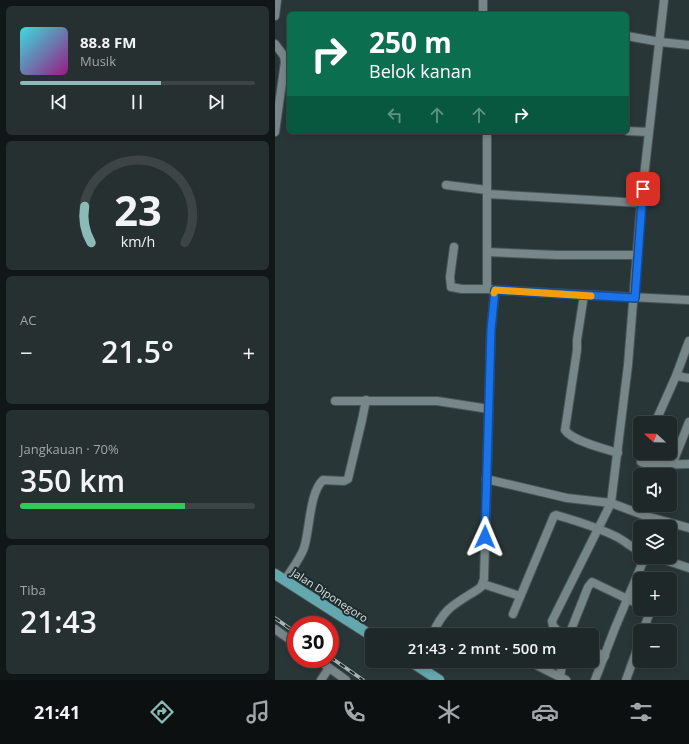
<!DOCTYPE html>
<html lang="id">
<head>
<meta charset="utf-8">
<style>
  body { margin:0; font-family:"Open Sans",sans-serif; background:#273031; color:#f1f3f6; height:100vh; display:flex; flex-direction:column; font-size:15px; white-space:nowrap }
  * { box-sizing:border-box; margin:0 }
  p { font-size:13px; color:#a1a6a8 }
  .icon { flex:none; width:22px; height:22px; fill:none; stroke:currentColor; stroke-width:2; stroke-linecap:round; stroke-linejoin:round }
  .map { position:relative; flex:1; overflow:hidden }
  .sheet { display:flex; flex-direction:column; gap:6px; padding:6px; background:#111617; width:275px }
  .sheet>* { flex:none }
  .banner { position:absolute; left:12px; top:12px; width:342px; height:122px; border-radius:6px; box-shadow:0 2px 6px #0003,0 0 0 1px #3c4446; background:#0b6e4f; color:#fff; overflow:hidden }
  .needle { width:26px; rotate:292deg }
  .tools { position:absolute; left:358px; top:416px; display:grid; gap:8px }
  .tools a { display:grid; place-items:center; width:44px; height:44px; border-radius:6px; background:#1f2829; box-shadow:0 2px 6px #0003,0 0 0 1px #3c4446; font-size:20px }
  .speed { position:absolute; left:12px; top:616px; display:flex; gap:8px; font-size:20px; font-weight:700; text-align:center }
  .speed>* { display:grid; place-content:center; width:52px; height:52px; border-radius:50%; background:#1f2829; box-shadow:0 2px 6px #0003,0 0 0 1px #3c4446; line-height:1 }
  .speed .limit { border:6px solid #d22; background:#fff; color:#111 }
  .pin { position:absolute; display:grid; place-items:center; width:34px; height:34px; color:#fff; margin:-17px; border-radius:8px; box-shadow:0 2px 6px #0006 }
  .me { position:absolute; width:44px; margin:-22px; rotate:1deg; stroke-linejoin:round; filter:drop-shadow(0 0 3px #0008) }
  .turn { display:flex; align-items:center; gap:14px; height:84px; padding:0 16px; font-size:18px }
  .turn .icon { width:52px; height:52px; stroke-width:2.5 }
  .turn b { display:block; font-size:28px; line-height:34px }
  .lanes { display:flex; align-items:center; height:38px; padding:0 16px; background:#0003; justify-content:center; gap:20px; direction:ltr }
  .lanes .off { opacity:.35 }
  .big { font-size:30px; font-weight:600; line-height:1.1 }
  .sheet .widget { flex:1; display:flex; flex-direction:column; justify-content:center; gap:6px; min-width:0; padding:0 14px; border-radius:6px; background:#273031 }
  .sheet .dial { align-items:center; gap:0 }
  .dial svg { height:104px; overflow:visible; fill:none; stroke:#3c4446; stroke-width:7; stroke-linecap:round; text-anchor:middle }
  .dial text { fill:#f1f3f6; stroke:none }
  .song { display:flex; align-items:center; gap:12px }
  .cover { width:48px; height:48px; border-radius:6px; background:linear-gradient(135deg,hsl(180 70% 55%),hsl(310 70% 35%)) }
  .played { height:4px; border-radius:2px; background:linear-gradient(90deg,#8bbbb9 60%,#3c4446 60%) }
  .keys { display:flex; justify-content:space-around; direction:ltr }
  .heat { display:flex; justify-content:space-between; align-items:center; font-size:22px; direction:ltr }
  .charge { height:6px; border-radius:3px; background:linear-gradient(90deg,#34c759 70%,#3c4446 0) }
  .trip { position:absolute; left:90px; top:628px; width:234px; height:40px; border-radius:6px; background:#1f2829; box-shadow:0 2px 6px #0003,0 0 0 1px #3c4446; font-weight:600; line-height:40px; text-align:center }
  .tabs { display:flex; height:64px; justify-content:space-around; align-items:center; background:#0c1010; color:#a1a6a8 }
  .tabs .icon { width:28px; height:28px }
  .tabs .on { color:#8bbbb9 }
  .tabs b { font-size:18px; color:#f1f3f6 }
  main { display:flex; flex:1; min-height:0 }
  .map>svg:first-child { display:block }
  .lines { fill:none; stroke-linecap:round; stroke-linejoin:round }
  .minor-casing { stroke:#495455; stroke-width:10 }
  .primary-casing { stroke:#495455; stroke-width:12 }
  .minor { stroke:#778688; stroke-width:8 }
  .primary { stroke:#63a8ae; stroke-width:10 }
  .rail-casing { stroke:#abb4b4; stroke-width:3.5 }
  .rail { stroke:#1f2c2d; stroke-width:2; stroke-dasharray:6; stroke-linecap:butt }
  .route-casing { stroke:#114b97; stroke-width:10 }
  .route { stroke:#1a73e8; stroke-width:7 }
  .slow { stroke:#f59e0b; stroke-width:7 }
  .labels { text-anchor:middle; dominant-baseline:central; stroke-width:4; stroke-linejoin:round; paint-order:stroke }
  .street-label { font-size:11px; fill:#d8e0e0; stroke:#1f2c2d }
</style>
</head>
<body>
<main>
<section class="sheet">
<div class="widget">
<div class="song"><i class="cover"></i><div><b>88.8 FM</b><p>Musik</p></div></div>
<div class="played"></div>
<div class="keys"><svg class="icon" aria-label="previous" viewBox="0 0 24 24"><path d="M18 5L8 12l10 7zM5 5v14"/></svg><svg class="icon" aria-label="pause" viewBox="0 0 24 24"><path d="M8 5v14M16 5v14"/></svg><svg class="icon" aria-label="next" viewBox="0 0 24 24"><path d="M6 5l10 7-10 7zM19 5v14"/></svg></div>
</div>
<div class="widget dial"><svg viewBox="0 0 100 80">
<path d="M14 69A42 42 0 1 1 86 69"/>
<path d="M14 69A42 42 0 0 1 9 41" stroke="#8bbbb9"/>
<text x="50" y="56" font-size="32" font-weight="700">23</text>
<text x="50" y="72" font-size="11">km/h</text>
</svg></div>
<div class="widget"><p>AC</p>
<div class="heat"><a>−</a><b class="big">21.5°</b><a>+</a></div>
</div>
<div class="widget"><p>Jangkauan · 70%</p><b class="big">350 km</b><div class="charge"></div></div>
<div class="widget"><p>Tiba</p><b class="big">21:43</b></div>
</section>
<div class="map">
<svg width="414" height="680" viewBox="0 0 414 680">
  <rect width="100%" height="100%" fill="#293637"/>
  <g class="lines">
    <g class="minor-casing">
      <g id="minor">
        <polyline points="208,0 208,14"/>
        <polyline points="389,0 366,203 353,365 336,503 371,516 414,528"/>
        <polyline points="0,16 2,0"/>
        <polyline points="352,36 385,42 414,45"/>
        <polyline points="0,44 9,56 10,62 0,132"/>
        <polyline points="352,131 374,132"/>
        <polyline points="171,185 212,190"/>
        <polyline points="212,194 366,203"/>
        <polyline points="179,247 175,277 176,287 187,289 212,289"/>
        <polyline points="212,252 282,255 363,255"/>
        <polyline points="220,290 414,300"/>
        <path d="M309 295 302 340V350L290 430C297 441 330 449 343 453"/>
        <polyline points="401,376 414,378"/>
        <polyline points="60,401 162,401 214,409"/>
        <polyline points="380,423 401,376 414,341"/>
        <polyline points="367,453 366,462 375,465 414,464"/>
        <polyline points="397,465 414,422"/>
        <polyline points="211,479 292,498 336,503 277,621 278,626 287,635"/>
        <polyline points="381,557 414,568"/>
        <path d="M10 580C16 570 25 559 29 548 35 530 34 493 48 480L69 481 73 479 87 420 91 400"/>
        <polyline points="208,584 245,596"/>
        <path d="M238 614 279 516 281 515C302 521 322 527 342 537 350 541 358 549 365 551"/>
        <polyline points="0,629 21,644"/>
        <polyline points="368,631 376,609"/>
        <path d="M157 635C169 608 178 605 202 590L206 587 209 579 216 330 220 290 212 289V132"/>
        <polyline points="294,635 313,587 317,582 365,605"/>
        <polyline points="317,651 330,656"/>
        <polyline points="42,659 71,680"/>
        <polyline points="259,664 291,680"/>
        <polyline points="285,676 288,661"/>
        <polyline points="46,680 54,668"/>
        <polyline points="320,680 340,628 370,557"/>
        <polyline points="351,680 365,641"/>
      </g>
    </g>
    <g class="primary-casing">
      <g id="primary">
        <polyline points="0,574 97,636"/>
        <polyline points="135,661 164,680"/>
      </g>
    </g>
    <use href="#minor" class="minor"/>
    <use href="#primary" class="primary"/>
    <g class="rail-casing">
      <g id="rail">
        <polyline points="0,618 21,633"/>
        <polyline points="55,657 88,680"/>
      </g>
    </g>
    <use href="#rail" class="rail"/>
  </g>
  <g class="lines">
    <g class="route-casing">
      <polyline id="route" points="210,537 216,330 220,290 360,298 368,189"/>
    </g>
    <use href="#route" class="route"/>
    <polyline class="slow" points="219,293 220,290 316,296"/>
  </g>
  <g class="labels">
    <g class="street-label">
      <text transform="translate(55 595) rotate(33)">Jalan Diponegoro</text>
    </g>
  </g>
</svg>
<div class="tools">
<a><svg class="needle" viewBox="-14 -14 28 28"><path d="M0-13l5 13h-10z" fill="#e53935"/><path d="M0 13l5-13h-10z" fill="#a1a6a8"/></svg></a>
<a><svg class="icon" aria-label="sound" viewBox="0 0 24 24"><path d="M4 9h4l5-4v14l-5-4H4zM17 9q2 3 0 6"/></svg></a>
<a><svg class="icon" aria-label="layers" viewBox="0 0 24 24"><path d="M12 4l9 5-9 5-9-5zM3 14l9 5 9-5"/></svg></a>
<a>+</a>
<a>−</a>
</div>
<div class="speed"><div class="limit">30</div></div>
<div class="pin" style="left:368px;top:189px;background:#d93025"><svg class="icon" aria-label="arrive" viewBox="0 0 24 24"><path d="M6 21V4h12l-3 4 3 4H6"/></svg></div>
<svg class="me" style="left:210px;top:537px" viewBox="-20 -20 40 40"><path d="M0-17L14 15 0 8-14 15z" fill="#1a73e8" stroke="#fff" stroke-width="4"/></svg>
<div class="trip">21:43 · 2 mnt · 500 m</div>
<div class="banner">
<div class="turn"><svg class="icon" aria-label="right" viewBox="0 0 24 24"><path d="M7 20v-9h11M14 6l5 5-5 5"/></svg><div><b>250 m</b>Belok kanan</div></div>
<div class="lanes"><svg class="icon off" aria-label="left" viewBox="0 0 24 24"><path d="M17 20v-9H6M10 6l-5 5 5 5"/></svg><svg class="icon off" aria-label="ahead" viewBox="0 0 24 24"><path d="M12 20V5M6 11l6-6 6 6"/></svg><svg class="icon off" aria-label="ahead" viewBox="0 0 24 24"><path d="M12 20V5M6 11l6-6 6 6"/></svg><svg class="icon" aria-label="right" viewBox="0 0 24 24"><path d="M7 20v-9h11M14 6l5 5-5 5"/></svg></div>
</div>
</div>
</main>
<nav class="tabs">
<b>21:41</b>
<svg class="icon on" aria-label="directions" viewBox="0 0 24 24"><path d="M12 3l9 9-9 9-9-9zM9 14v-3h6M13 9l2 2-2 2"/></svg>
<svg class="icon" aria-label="music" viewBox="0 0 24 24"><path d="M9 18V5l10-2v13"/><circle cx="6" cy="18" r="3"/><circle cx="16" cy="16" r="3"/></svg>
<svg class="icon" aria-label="phone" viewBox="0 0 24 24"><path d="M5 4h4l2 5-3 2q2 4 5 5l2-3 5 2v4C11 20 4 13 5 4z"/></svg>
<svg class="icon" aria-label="climate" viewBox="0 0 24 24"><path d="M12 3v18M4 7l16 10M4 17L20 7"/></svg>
<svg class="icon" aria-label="car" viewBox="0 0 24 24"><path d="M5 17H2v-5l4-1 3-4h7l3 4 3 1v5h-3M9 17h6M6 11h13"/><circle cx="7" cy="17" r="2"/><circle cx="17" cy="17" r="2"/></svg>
<svg class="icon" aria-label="filters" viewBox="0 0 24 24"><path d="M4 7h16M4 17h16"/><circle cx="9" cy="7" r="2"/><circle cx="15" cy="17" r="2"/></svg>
</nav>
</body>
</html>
